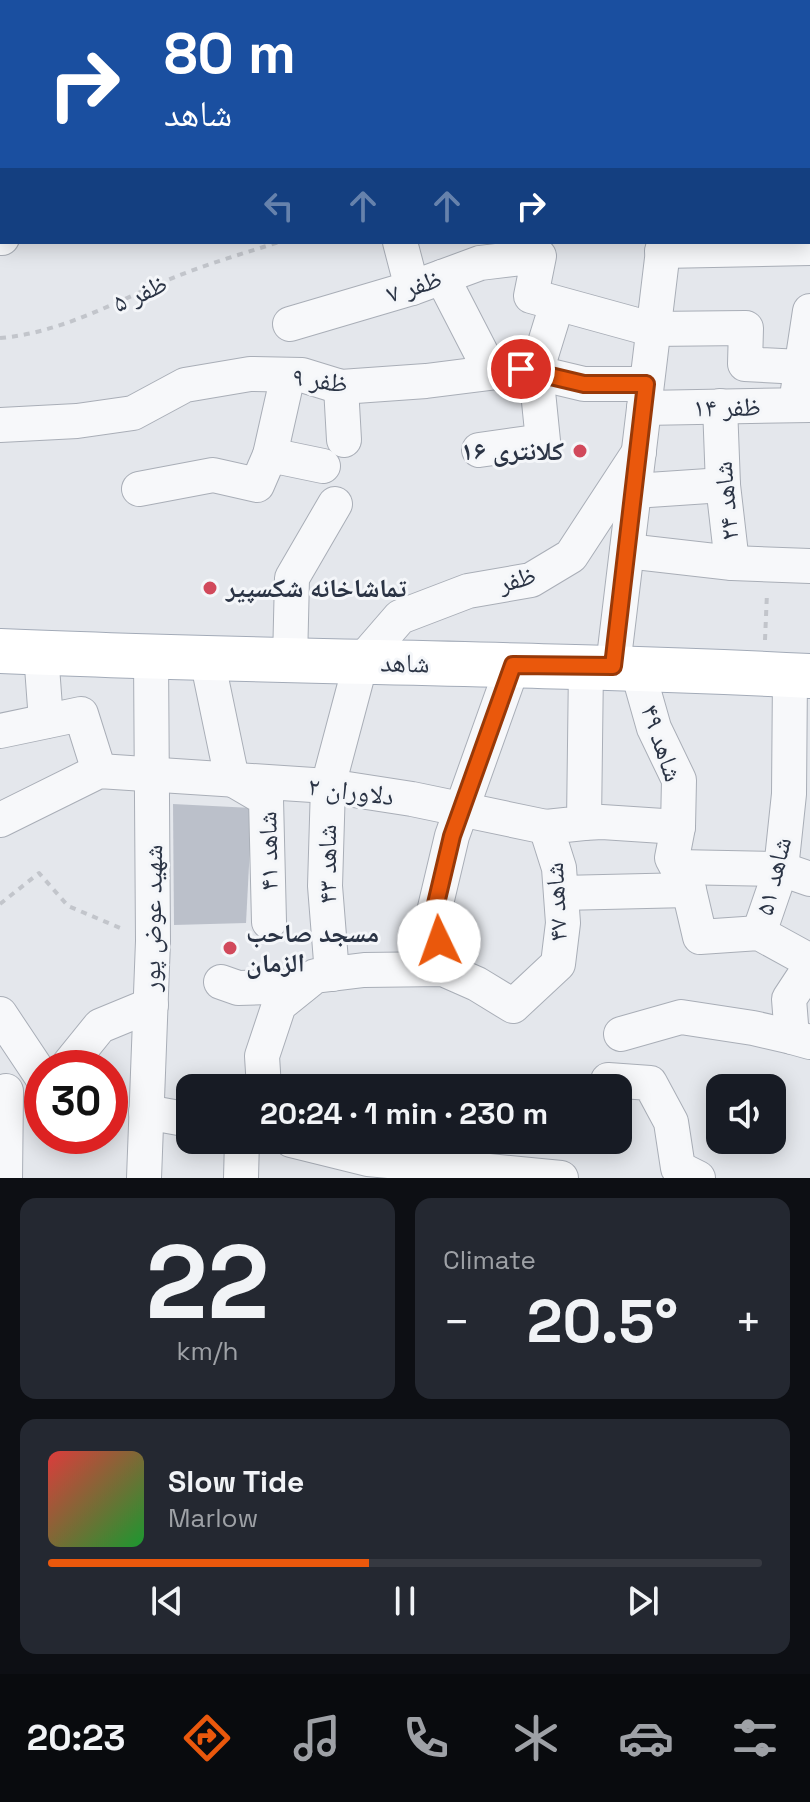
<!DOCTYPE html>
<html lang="en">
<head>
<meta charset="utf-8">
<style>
  body { margin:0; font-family:"Space Grotesk","Noto Naskh Arabic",sans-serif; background:#242831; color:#f1f3f6; height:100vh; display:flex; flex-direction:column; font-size:30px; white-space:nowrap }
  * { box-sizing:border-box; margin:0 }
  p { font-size:26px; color:#9ea1a6 }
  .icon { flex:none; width:44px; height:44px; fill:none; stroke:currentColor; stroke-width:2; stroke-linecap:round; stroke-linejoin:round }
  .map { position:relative; height:1178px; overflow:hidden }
  .drawer { display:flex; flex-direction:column; gap:20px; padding:20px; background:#0d0f14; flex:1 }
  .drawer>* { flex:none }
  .hud { position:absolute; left:0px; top:0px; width:810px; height:244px; box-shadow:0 4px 20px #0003; background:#1a4fa0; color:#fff; overflow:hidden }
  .tools { position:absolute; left:706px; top:1074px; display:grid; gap:16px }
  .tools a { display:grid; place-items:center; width:80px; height:80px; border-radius:16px; background:#171b24; box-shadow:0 4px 20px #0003; font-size:40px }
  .speed { position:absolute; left:24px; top:1050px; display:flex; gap:16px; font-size:40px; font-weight:700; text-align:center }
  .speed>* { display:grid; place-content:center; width:104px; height:104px; border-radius:50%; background:#171b24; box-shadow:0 4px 20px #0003; line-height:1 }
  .speed .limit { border:12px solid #d22; background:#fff; color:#111 }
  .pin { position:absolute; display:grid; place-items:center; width:68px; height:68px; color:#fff; margin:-34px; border:4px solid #fff; border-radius:50%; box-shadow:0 2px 8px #0007 }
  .me { position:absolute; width:88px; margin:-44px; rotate:357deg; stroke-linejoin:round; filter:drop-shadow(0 0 6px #0008) }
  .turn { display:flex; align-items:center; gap:28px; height:168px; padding:0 32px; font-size:36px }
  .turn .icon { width:104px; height:104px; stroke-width:2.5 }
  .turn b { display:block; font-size:56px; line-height:68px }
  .lanes { display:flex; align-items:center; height:76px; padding:0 32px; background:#0003; justify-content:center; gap:40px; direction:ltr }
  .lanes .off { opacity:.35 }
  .big { font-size:60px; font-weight:700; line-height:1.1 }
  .drawer .widget { flex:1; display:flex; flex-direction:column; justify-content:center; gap:12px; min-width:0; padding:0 28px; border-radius:16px; background:#242831 }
  .drawer .dial { align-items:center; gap:0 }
  .dial b { font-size:104px; line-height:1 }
  .song { display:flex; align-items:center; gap:24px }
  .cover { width:96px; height:96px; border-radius:12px; background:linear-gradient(135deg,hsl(0 70% 55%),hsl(130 70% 35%)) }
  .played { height:8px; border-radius:4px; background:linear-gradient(90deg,#ea580c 45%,#363941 45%) }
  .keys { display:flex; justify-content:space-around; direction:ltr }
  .heat { display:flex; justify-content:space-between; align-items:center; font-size:44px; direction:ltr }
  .drawer .tiles { flex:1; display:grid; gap:20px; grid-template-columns:1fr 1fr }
  .widget:last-child { grid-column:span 2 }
  .trip { position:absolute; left:176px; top:1074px; width:456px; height:80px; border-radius:16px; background:#171b24; box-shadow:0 4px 20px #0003; font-weight:700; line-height:80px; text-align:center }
  .tab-bar { display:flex; height:128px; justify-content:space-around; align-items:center; background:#090b0e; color:#9ea1a6 }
  .tab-bar .icon { width:56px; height:56px }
  .tab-bar .active { color:#ea580c }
  .tab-bar b { font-size:36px; color:#f1f3f6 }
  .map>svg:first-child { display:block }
  .building { fill:#bbc0ca }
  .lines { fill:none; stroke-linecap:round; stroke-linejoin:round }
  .minor-casing { stroke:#a9aeb7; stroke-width:36 }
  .major-casing { stroke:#a3abb8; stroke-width:46 }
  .path { stroke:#c2c5cb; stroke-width:4; stroke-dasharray:6 6; stroke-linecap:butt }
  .minor { stroke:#f7f8fa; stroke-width:34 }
  .major { stroke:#fff; stroke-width:44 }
  .route-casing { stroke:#983908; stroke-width:20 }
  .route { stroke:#ea580c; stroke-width:14 }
  .poi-dot { fill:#d1495b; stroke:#f4f6f9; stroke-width:3 }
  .labels { text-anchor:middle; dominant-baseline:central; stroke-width:6; stroke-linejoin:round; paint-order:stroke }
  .street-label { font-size:26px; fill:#2b3445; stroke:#f4f6f9 }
  .poi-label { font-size:26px; font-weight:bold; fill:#2b3445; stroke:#f4f6f9; text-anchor:start }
</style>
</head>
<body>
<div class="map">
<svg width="810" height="1178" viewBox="0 0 810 1178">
  <rect width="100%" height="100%" fill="#e4e7ec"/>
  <polygon class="building" points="173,804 252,808 246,923 174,925"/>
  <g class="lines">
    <g class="minor-casing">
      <g id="minor">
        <polyline points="185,0 186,2"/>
        <polyline points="426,0 426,2"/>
        <polyline points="279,2 282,0"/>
        <polyline points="561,2 561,0"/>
        <polyline points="718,2 719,0"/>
        <polyline points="808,13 810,13"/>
        <polyline points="0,65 2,65"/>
        <polyline points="808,96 810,96"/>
        <polyline points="0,238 2,238"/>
        <polyline points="400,242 412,288"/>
        <polyline points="662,251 810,248"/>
        <polyline points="442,277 491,372"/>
        <polyline points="290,324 412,288 480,263 539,256 531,296 651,329 746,328 745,364 801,367"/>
        <polyline points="341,387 344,440"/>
        <polyline points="798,390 810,311"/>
        <polyline points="720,406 723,485 732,563"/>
        <polyline points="644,408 810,405"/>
        <polyline points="0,425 77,421 133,413 185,385 250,374 302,375 341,387 426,381 521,369 584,384 646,384"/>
        <polyline points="479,450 543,441 536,372 557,304"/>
        <polyline points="270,455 288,375"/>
        <polyline points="139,489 213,475 257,485 270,455 323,466"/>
        <polyline points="634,491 723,485"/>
        <polyline points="627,551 732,563 810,566"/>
        <polyline points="41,653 46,721"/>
        <polyline points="207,659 232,779 266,799 269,922"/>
        <polyline points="290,661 292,578 335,504"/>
        <polyline points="613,666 664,242"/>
        <polyline points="637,668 654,728 679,780 678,827 672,858 689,890 700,937 759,933 810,961"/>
        <polyline points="0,731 81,714 99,771"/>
        <polyline points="0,820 99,771 328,786 412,799 546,827"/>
        <polyline points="584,823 602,822 678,827"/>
        <polyline points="677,867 781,869 810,879"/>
        <polyline points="561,893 689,890"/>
        <polyline points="759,933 781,869 789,794 790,675"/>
        <polyline points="810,967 789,999 792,1037 810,1042"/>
        <polyline points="443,969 434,912 452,836 513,665"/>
        <polyline points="332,974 325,886 328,786 361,662 400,617 468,591 531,580 571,556 639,452"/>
        <polyline points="221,982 238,988 302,986"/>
        <polyline points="0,1014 42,1077"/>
        <polyline points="621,1034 681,1017 753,1028 792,1037"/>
        <polyline points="66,1068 100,1026 151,1005"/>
        <polyline points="608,1080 650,1083 671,1122 678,1168 698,1178"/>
        <polyline points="264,1088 262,1056 279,1005 315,976 364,970 443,969 477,984 513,1006 558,964 563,923 559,868 546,827 584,823 586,666"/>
        <polyline points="146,1112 190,1120"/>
        <polyline points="291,1140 368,1159 561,1178"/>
        <polyline points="5,1178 6,1091"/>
        <polyline points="144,1178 153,941 151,658"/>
        <polyline points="241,1178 242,1140"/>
      </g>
    </g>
    <g class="major-casing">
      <path id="major" d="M0 651C270 663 540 662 810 676"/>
    </g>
    <g class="path">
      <polyline points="325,0 325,2"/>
      <polyline points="0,167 2,167"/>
      <path d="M0 338C60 333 113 303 168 280 203 265 242 254 279 242"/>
      <polyline points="765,640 767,593"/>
      <polyline points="0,904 39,873 68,906 125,930"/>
    </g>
    <use href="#minor" class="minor"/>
    <use href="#major" class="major"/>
  </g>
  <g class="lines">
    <g class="route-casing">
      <polyline id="route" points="439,941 434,912 452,836 513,665 613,666 646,384 584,384 521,369"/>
    </g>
    <use href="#route" class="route"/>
  </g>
  <g class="poi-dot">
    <circle cx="580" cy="451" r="8"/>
    <circle cx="210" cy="588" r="8"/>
    <circle cx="230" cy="948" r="8"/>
  </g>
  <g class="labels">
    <g class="street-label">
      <text transform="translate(414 286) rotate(-18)">ظفر ۷</text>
      <text transform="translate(140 293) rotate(-24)">ظفر ۵</text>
      <text transform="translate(320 380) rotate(8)">ظفر ۹</text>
      <text transform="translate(727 407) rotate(-1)">ظفر ۱۴</text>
      <text transform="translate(726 501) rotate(-95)">شاهد ۲۴</text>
      <text transform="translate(517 579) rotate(-16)">ظفر</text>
      <text transform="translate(405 663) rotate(1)">شاهد</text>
      <text transform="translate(662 743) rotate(71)">شاهد ۴۹</text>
      <text transform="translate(351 791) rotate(7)">دلاوران ۲</text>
      <text transform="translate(268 851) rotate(-91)">شاهد ۴۱</text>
      <text transform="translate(327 864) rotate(-90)">شاهد ۴۳</text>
      <text transform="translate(773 876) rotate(-76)">شاهد ۵۱</text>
      <text transform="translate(556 902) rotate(-93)">شاهد ۴۷</text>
      <text transform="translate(152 918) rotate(-89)">شهید عوض پور</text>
    </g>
    <g class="poi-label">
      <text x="564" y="451" text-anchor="end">کلانتری ۱۶</text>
      <text x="226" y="588">تماشاخانه شکسپیر</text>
      <text x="246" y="933">مسجد صاحب<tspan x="246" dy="30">الزمان</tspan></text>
    </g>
  </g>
</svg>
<div class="tools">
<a><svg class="icon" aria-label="sound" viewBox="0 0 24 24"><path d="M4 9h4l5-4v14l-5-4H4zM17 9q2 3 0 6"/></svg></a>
</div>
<div class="speed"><div class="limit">30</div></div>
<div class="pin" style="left:521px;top:369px;background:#d93025"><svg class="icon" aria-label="arrive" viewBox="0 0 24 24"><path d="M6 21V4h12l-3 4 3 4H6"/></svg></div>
<svg class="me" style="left:439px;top:941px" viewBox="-20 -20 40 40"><circle r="19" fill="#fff"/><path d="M0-13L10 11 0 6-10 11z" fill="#ea580c"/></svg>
<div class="trip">20:24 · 1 min · 230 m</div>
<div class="hud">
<div class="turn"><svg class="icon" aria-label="right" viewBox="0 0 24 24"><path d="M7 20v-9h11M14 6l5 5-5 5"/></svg><div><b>80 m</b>شاهد</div></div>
<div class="lanes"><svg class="icon off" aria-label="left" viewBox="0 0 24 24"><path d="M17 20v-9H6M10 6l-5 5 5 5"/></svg><svg class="icon off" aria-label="ahead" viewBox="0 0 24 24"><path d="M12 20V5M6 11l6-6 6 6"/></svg><svg class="icon off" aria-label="ahead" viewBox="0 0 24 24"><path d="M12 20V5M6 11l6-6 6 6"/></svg><svg class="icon" aria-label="right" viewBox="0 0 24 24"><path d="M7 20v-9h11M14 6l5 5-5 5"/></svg></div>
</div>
</div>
<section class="drawer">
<div class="tiles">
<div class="widget dial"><b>22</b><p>km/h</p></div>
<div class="widget"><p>Climate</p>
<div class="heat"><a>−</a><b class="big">20.5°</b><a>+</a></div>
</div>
<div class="widget">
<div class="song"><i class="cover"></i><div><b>Slow Tide</b><p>Marlow</p></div></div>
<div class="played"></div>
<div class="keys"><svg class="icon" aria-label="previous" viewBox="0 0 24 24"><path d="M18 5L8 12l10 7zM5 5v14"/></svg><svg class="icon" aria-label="pause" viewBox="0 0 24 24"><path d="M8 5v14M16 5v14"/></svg><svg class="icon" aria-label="next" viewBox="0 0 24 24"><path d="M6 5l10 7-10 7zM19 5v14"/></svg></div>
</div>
</div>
</section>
<nav class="tab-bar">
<b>20:23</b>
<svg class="icon active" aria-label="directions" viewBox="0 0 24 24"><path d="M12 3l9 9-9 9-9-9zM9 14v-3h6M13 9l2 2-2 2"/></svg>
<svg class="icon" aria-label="music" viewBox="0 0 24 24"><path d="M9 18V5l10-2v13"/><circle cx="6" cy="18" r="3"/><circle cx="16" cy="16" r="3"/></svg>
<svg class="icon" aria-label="phone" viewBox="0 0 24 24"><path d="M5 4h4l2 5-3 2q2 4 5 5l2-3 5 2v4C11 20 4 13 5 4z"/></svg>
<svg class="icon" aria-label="climate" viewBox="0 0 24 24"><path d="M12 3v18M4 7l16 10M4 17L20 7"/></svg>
<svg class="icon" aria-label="car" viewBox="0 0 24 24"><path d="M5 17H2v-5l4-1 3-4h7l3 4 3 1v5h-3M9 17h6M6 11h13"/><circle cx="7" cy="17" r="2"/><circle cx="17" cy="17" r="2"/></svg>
<svg class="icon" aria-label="filters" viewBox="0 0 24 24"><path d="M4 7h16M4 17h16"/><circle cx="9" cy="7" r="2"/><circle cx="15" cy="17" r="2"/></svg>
</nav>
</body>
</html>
